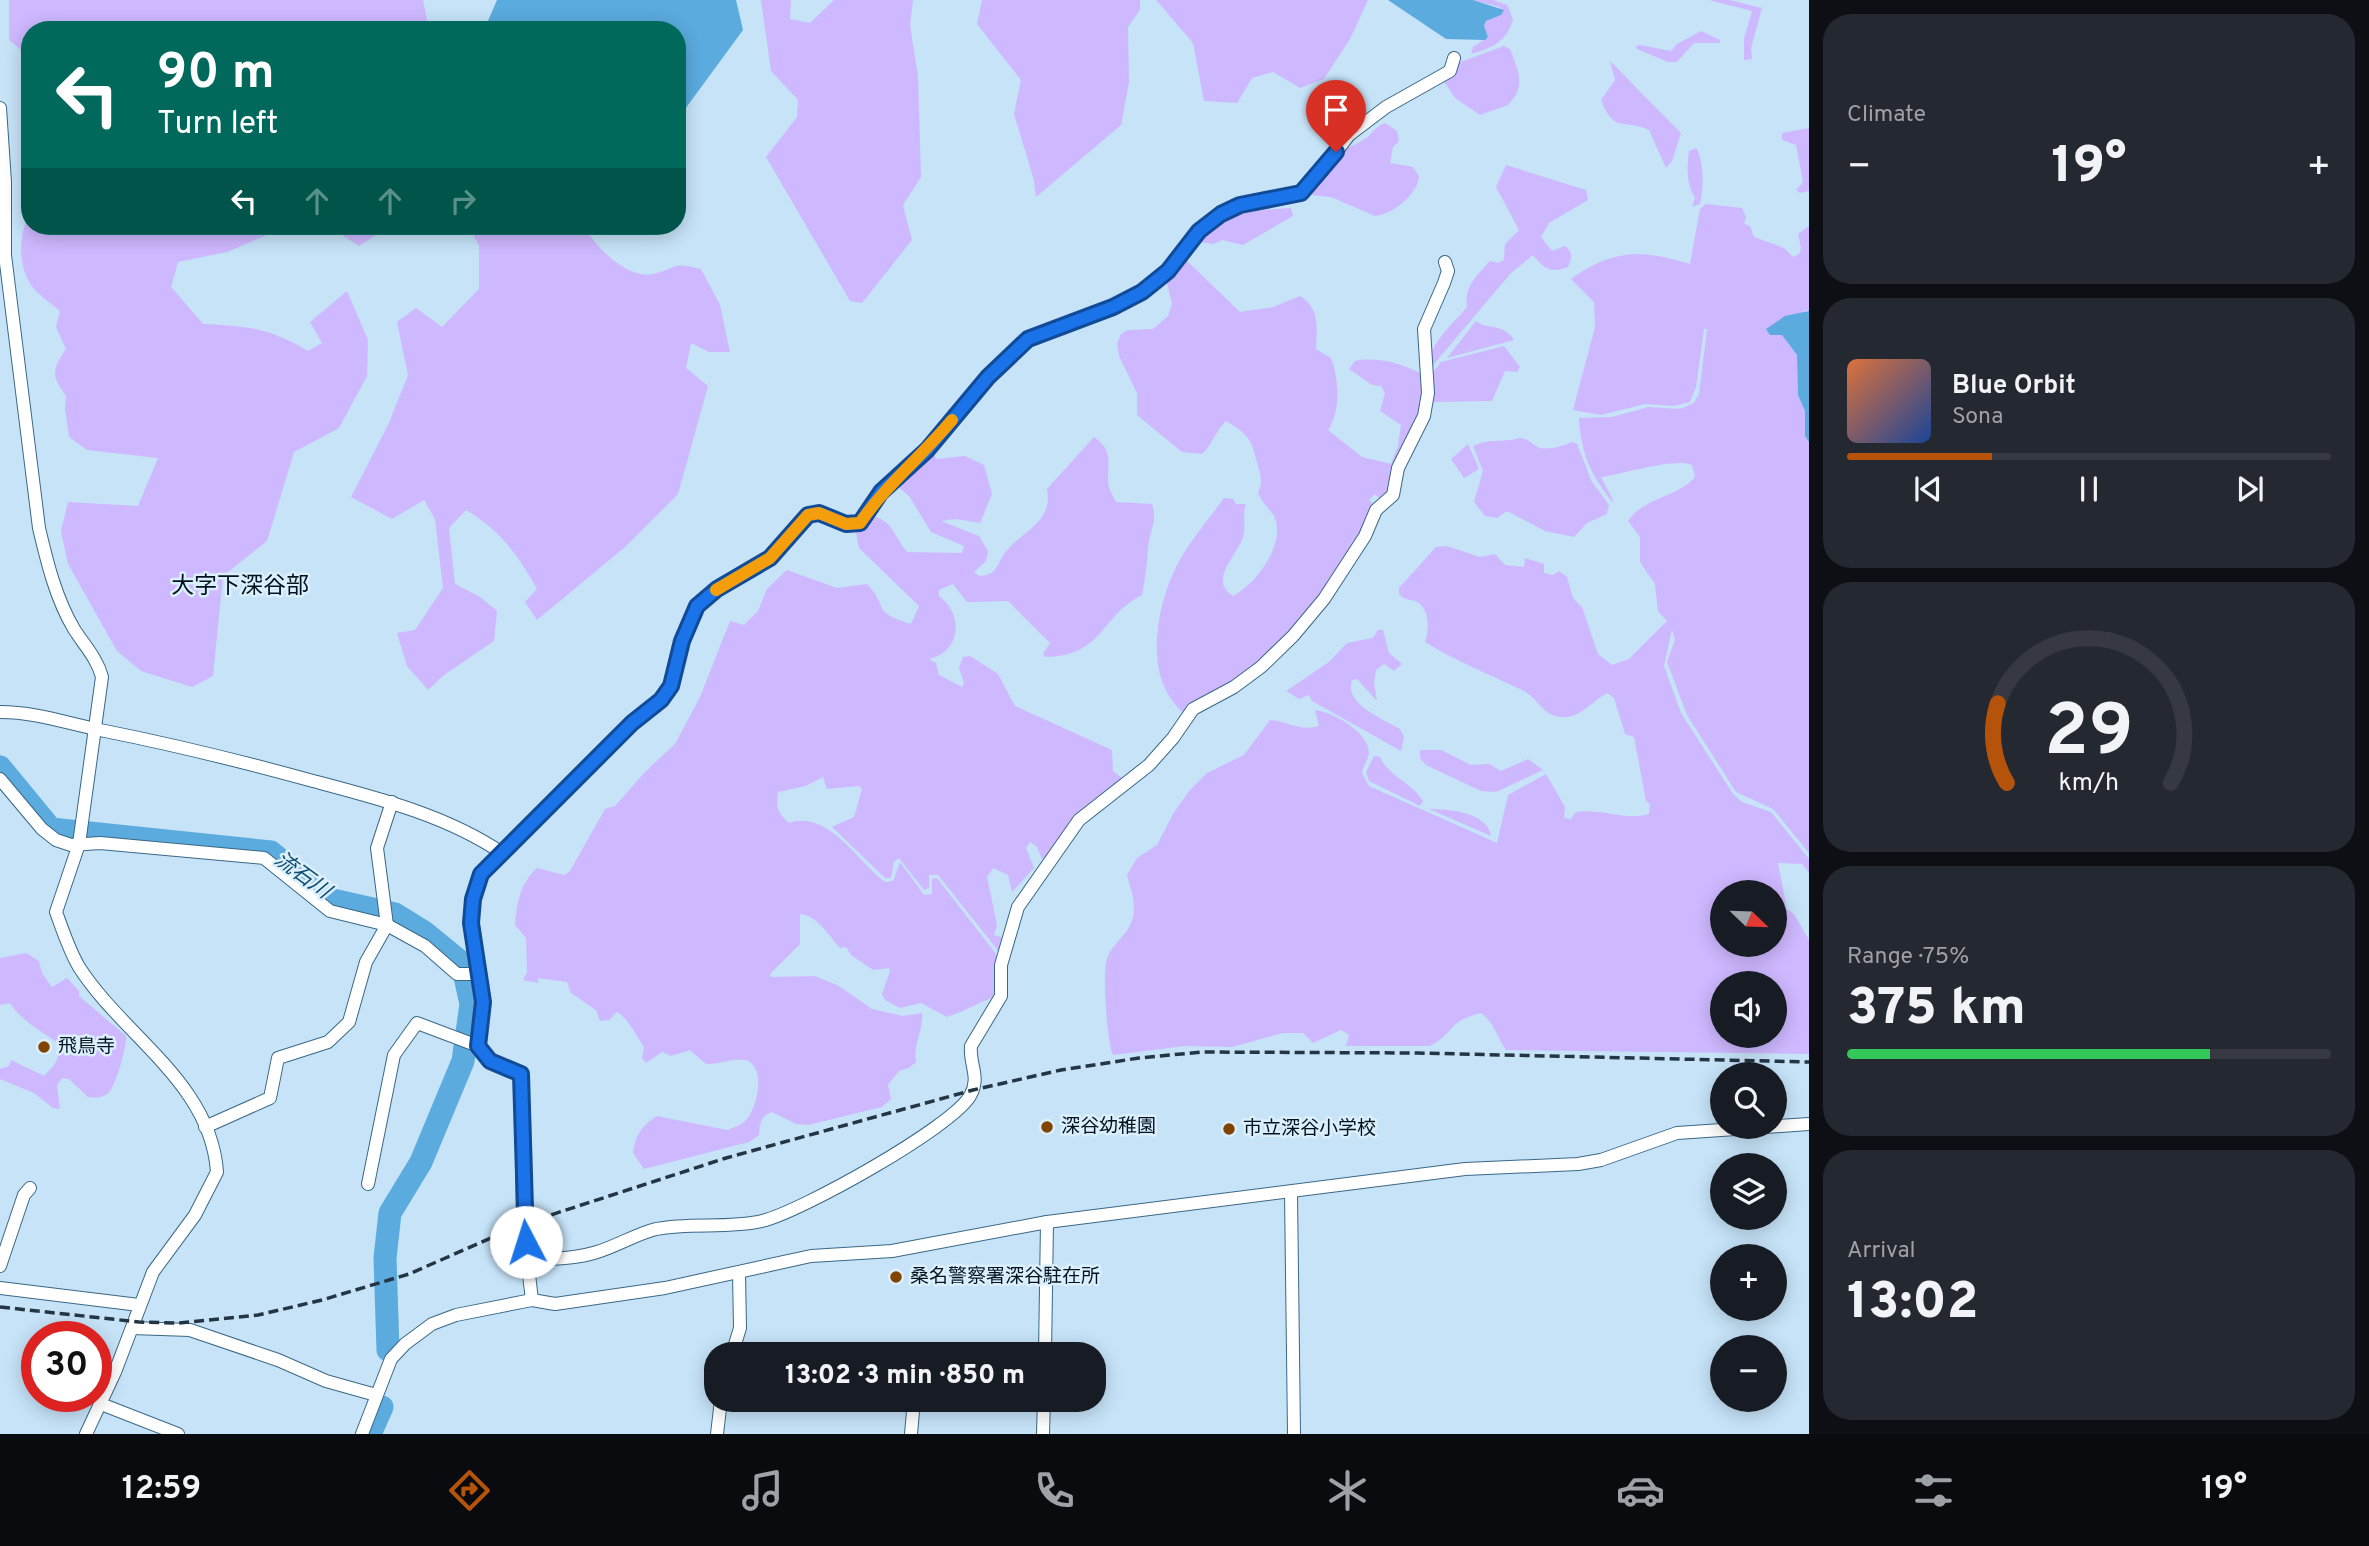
<!DOCTYPE html>
<html lang="en">
<head>
<meta charset="utf-8">
<style>
  body { margin:0; font-family:Overpass,"Noto Sans JP",sans-serif; background:#242831; color:#f1f3f6; height:100vh; display:flex; flex-direction:column; font-size:26px; white-space:nowrap }
  * { box-sizing:border-box; margin:0 }
  p { font-size:23px; color:#9ea1a6 }
  .icon { flex:none; width:38px; height:38px; fill:none; stroke:currentColor; stroke-width:2; stroke-linecap:round; stroke-linejoin:round }
  .map { position:relative; flex:1; overflow:hidden }
  .drawer { display:flex; flex-direction:column; gap:14px; padding:14px; background:#0d0f14; width:560px }
  .drawer>* { flex:none }
  .guide { position:absolute; left:21px; top:21px; width:665px; height:214px; border-radius:28px; box-shadow:0 4px 18px #0003; background:#00695c; color:#fff; overflow:hidden }
  .needle { width:46px; rotate:113deg }
  .controls { position:absolute; left:1710px; top:880px; display:grid; gap:14px }
  .controls a { display:grid; place-items:center; width:77px; height:77px; border-radius:50%; background:#171b24; box-shadow:0 4px 18px #0003; font-size:35px }
  .speed { position:absolute; left:21px; top:1321px; display:flex; gap:14px; font-size:35px; font-weight:700; text-align:center }
  .speed>* { display:grid; place-content:center; width:91px; height:91px; border-radius:50%; background:#171b24; box-shadow:0 4px 18px #0003; line-height:1 }
  .speed .limit { border:10px solid #d22; background:#fff; color:#111 }
  .pin { position:absolute; display:grid; place-items:center; width:60px; height:60px; color:#fff; margin:-72px -30px; border-radius:50% 50% 50% 0; rotate:-45deg; box-shadow:0 0 7px #0007 }
  .pin .icon { rotate:45deg }
  .me { position:absolute; width:77px; margin:-38px; rotate:355deg; stroke-linejoin:round; filter:drop-shadow(0 0 5px #0008) }
  .turn { display:flex; align-items:center; gap:24px; height:147px; padding:0 21px; font-size:32px }
  .turn .icon { width:91px; height:91px; stroke-width:2.5 }
  .turn b { display:block; font-size:49px; line-height:60px }
  .lanes { display:flex; align-items:center; height:66px; padding:0 21px; background:#0003; justify-content:center; gap:35px; direction:ltr }
  .lanes .off { opacity:.35 }
  .big { font-size:52px; font-weight:800; line-height:1.1 }
  .drawer .widget { flex:1; display:flex; flex-direction:column; justify-content:center; gap:10px; min-width:0; padding:0 24px; border-radius:28px; background:#242831 }
  .drawer .dial { align-items:center; gap:0 }
  .dial svg { height:182px; overflow:visible; fill:none; stroke:#363941; stroke-width:7; stroke-linecap:round; text-anchor:middle }
  .dial text { fill:#f1f3f6; stroke:none }
  .song { display:flex; align-items:center; gap:21px }
  .cover { width:84px; height:84px; border-radius:10px; background:linear-gradient(135deg,hsl(20 70% 55%),hsl(220 70% 35%)) }
  .played { height:7px; border-radius:4px; background:linear-gradient(90deg,#b45309 30%,#363941 30%) }
  .keys { display:flex; justify-content:space-around; direction:ltr }
  .heat { display:flex; justify-content:space-between; align-items:center; font-size:38px; direction:ltr }
  .charge { height:10px; border-radius:5px; background:linear-gradient(90deg,#34c759 75%,#363941 0) }
  .trip { position:absolute; left:704px; top:1342px; width:402px; height:70px; border-radius:28px; background:#171b24; box-shadow:0 4px 18px #0003; font-weight:800; line-height:70px; text-align:center }
  .tab-bar { display:flex; height:112px; justify-content:space-around; align-items:center; background:#090b0e; color:#9ea1a6 }
  .tab-bar .icon { width:49px; height:49px }
  .tab-bar .on { color:#b45309 }
  .tab-bar b { font-size:32px; color:#f1f3f6 }
  main { display:flex; flex:1; min-height:0 }
  .map>svg:first-child { display:block }
  .green { fill:#ceb8ff; fill-rule:evenodd }
  .water { fill:#5babde }
  .lines { fill:none; stroke-linecap:round; stroke-linejoin:round }
  .river { stroke:#5babde; stroke-width:23 }
  .street-casing { stroke:#3a6886; stroke-width:14 }
  .street { stroke:#fff; stroke-width:12 }
  .rail { stroke:#243643; stroke-width:3.5; stroke-dasharray:10 5; stroke-linecap:butt }
  .route-casing { stroke:#114b97; stroke-width:18 }
  .route { stroke:#1a73e8; stroke-width:12 }
  .slow { stroke:#f59e0b; stroke-width:12 }
  .poi-dot { fill:#814400; stroke:#dceffd; stroke-width:2.5 }
  .labels { text-anchor:middle; dominant-baseline:central; stroke-width:5; stroke-linejoin:round; paint-order:stroke }
  .poi-label { font-size:19px; fill:#02121e; stroke:#dceffd; text-anchor:start }
  .water-label { font-size:21px; font-style:italic; fill:#0c4c6e; stroke:#dceffd }
  .quarter-label { font-size:23px; fill:#02121e; stroke:#dceffd }
</style>
</head>
<body>
<main>
<div class="map">
<svg width="1809" height="1434" viewBox="0 0 1809 1434">
  <rect width="100%" height="100%" fill="#c6e3f8"/>
  <g class="green">
    <polygon points="9,0 423,0 429,30 30,30 30,57 9,40"/>
    <polygon points="761,0 791,0 790,19 810,23 834,0 913,0 910,25 918,77 921,177 903,205 912,240 862,303 850,301 766,157 797,117 798,100 771,71"/>
    <polygon points="982,0 1140,0 1140,10 1128,27 1129,82 1121,125 1036,197 1034,180 1014,114 1021,80 977,24"/>
    <polygon points="1156,0 1368,0 1350,39 1324,79 1300,88 1273,72 1252,78 1237,103 1204,101 1193,43"/>
    <path d="M1473 0H1493L1507 5 1513 19C1507 42 1492 48 1471 54L1473 47 1488 37 1484 26 1486 21 1501 15 1500 7Z"/>
    <polygon points="1709,0 1729,0 1762,8 1751,48 1752,59 1744,60 1744,39 1752,11"/>
    <polygon points="1701,31 1720,40 1720,43 1694,43 1677,62 1668,62 1637,49 1636,46 1640,45 1671,51 1677,44"/>
    <path d="M1504 46 1510 49C1518 70 1527 86 1508 105L1480 115 1455 98 1439 74 1441 69Z"/>
    <path d="M1610 61 1681 133 1672 161 1666 168 1649 130C1623 118 1614 134 1601 100L1615 80Z"/>
    <path d="M1385 123 1397 131 1399 141 1393 147 1390 163 1413 167 1419 176C1418 194 1392 215 1375 216L1331 197 1310 195C1310 151 1335 158 1363 140 1372 135 1375 126 1385 123Z"/>
    <polygon points="1809,128 1809,191 1800,193 1796,190 1803,182 1796,145 1782,140 1782,133"/>
    <path d="M1696 148C1704 160 1704 190 1700 204L1692 207 1695 197C1686 185 1687 166 1689 151Z"/>
    <path d="M1506 165 1586 190 1588 200 1549 223 1541 237 1552 251 1565 246C1573 252 1572 258 1568 267 1551 274 1543 268 1533 255L1510 274 1429 370C1426 346 1453 324 1467 307 1464 287 1477 275 1490 261L1498 263 1504 260 1505 244 1519 230 1496 187Z"/>
    <path d="M1706 204 1742 208 1746 217 1744 224 1750 226 1754 237 1784 248 1793 257 1799 254 1801 248 1798 234 1809 226V311L1806 310 1782 335 1797 355 1798 395 1805 411V436L1809 442V853L1773 809 1736 792 1687 715 1667 662 1675 640 1672 629 1664 666 1681 713 1733 794 1742 802 1771 812 1809 859V873L1802 864 1778 863 1787 909 1794 914 1809 940V1054L1506 1050C1497 1037 1494 1022 1481 1013 1447 1021 1456 1032 1430 1046H1346L1349 1035 1341 1030 1313 1043 1303 1033H1283L1232 1047 1185 1046 1113 1055C1107 1043 1102 972 1107 959 1111 945 1126 936 1131 923 1138 907 1131 890 1127 875L1137 858 1157 845 1174 812 1190 790 1207 773 1244 755 1270 720C1287 721 1301 732 1319 726L1315 710C1333 712 1369 732 1369 753 1368 760 1363 766 1362 773L1369 786 1497 843 1508 795 1546 774 1565 807 1564 818 1571 819 1576 812C1601 808 1625 821 1649 814L1650 804 1646 801 1634 737 1625 734 1614 698 1607 693C1594 700 1582 716 1566 717 1543 719 1539 698 1522 690 1490 675 1456 661 1425 642 1429 631 1430 612 1419 603 1412 598 1405 602 1399 594V588L1436 547 1447 546 1480 557 1495 554 1505 565 1524 567 1525 558 1544 564V573L1553 575 1559 571 1567 577 1573 598 1582 607 1598 654 1612 665 1629 659 1667 621 1658 611 1655 584 1640 562V537L1628 521C1644 497 1677 498 1695 477L1692 465C1677 457 1622 474 1601 477L1614 502 1612 501C1590 475 1581 452 1579 418L1612 417 1649 407 1680 409 1694 403 1699 394 1707 329H1704L1696 387 1690 402 1674 406 1645 404 1601 415 1573 410 1595 327 1594 302 1571 279C1612 249 1642 249 1690 264L1700 209ZM1722 892H1774V945H1722ZM1722 984H1774V1036H1722Z"/>
    <polygon points="1291,208 1293,216 1243,245 1222,240 1213,244 1194,241 1195,233 1235,212"/>
    <path d="M30 213V226H272L274 232 227 252 178 262 171 287 203 324C247 326 270 328 308 351L322 343 310 322 347 291 368 340 367 376 339 428 294 452 267 541 223 576 213 676 192 687 141 671 117 651 68 564 61 531 68 502 138 506 158 458 87 450 69 437 65 409 66 396C51 375 52 370 66 349L56 327 60 311C52 304 41 297 34 289 17 268 18 235 30 213Z"/>
    <polygon points="328,226 390,226 359,246"/>
    <path d="M469 226H584C594 246 628 280 653 274 679 268 670 261 701 269L720 305 730 352H709L691 343 686 368 708 386 678 494 625 547 537 620 525 602 537 589C519 556 499 529 466 510L449 528 455 584 480 597 497 611 494 641 444 675 428 690 407 666 397 633 415 630 443 588 435 519 424 500 392 519 351 497 388 425 408 375 397 322 416 308 442 327 479 289V246Z"/>
    <path d="M1183 257 1240 312 1273 307 1300 296C1320 308 1317 328 1316 349L1331 358C1339 379 1341 411 1328 430L1362 457 1391 464 1398 446 1401 425 1380 411 1385 393 1381 386 1372 385 1349 369 1355 361C1378 356 1403 364 1424 375L1425 405 1393 487 1382 501 1375 494 1369 500 1375 506C1349 565 1309 620 1262 664 1241 684 1209 698 1184 713 1142 679 1156 607 1177 565 1189 542 1209 519 1224 498L1233 499 1236 504H1246C1242 514 1246 526 1243 537 1237 556 1208 580 1233 596 1256 584 1287 543 1274 516 1269 508 1262 503 1258 493 1263 481 1261 478 1258 466 1251 440 1250 435 1226 421 1215 431 1213 444 1202 454L1182 452 1137 415V393L1119 356 1117 343 1121 334 1128 330 1153 329 1168 316 1172 304 1167 283 1159 271 1164 265Z"/>
    <path d="M1476 321C1487 330 1504 323 1514 340L1447 358Z"/>
    <polygon points="1504,346 1520,367 1517,372 1505,371 1492,401 1431,402 1431,375 1441,362"/>
    <path d="M1094 437C1113 451 1108 461 1108 481 1108 488 1113 496 1116 502L1152 504C1158 522 1149 531 1148 549 1147 565 1145 579 1142 595 1099 617 1104 656 1045 657L1043 654 1050 643 1008 601 967 602 953 584 939 590V596C964 614 961 652 929 659L936 663 939 675 962 687 964 683 959 668 963 657 970 656 998 674 1015 706 1112 750 1113 771 1122 778 1120 783 1050 858 1042 859 1037 847 1030 842 1026 848 1034 868 1012 892 1008 875 993 868 987 877 997 925 994 935 1006 939 1000 953 938 875H929V888L924 890 899 858 894 862 891 878H885L832 827 854 817 862 789 859 786 827 789 823 777 806 786 778 792C776 807 777 813 789 823 828 809 858 862 885 882L893 881 900 862 924 895 932 894V879L937 878 996 954 999 995C981 1001 966 1011 947 1017L921 1003 900 1008 885 1000 882 994 890 971 889 968 873 970 851 955 846 947 840 948C829 936 817 915 800 914V944L770 974 771 977 815 976 839 986 872 1009 903 1016 922 1013C924 1030 913 1042 916 1062L909 1068 899 1071 888 1085 891 1099 882 1107 808 1125 796 1124 772 1112C760 1116 760 1124 759 1135L749 1142 644 1169 633 1153C636 1135 641 1126 657 1116L727 1130C735 1127 740 1126 746 1120 757 1108 765 1073 750 1062 739 1055 719 1065 706 1064L690 1050 671 1056 662 1052 646 1063 642 1058 644 1047C637 1037 628 1018 617 1012L609 1020 600 1021 596 1010 571 993 567 982 538 978V983L523 980 527 972 526 938 515 925C517 902 520 884 537 868L564 875 570 871 605 809 615 806 646 771 675 744 700 697 730 621 744 625 758 611 767 589 787 570 837 588 867 584C889 607 871 612 911 624L919 606 859 548 855 528 868 515C893 519 893 535 907 552L962 553 964 546 931 532 909 496 896 485 933 452 936 459 965 456 984 465 992 494 980 523 956 519 941 521 979 536 988 551 986 561 974 572 979 576C1000 576 997 559 1009 548 1027 529 1053 520 1047 489Z"/>
    <path d="M1520 438C1528 439 1529 442 1536 446 1545 452 1563 446 1572 442L1577 444 1592 482 1609 505 1607 514 1587 523 1574 537 1545 531 1507 511 1497 518 1485 516 1474 502 1483 471 1473 446C1489 438 1503 443 1520 438Z"/>
    <polygon points="1468,444 1479,469 1464,478 1451,459"/>
    <path d="M1378 630H1383L1389 653 1402 664 1394 671 1384 664 1376 670 1374 683 1377 701 1357 679 1352 680C1343 704 1385 720 1400 729L1404 737 1401 751 1312 701 1309 695 1299 699 1286 691 1329 662 1347 643 1373 638Z"/>
    <polygon points="1420,750 1441,750 1471,765 1489,764 1501,771 1528,759 1543,770 1496,792 1481,791 1426,765 1420,758"/>
    <path d="M1374 756 1380 757C1388 776 1411 782 1423 801L1420 806 1369 781 1366 772Z"/>
    <path d="M1429 809C1449 809 1487 812 1491 836Z"/>
    <path d="M26 953 39 961 42 973 52 987 67 978 79 991V996L126 1036C127 1046 116 1083 110 1091 104 1098 96 1098 88 1097L69 1079 62 1078 57 1085 60 1109 53 1108 34 1093 0 1079V1069L9 1066 11 1060 44 1076C57 1062 56 1064 61 1045 43 1032 22 1022 10 1003L0 1005V958Z"/>
  </g>
  <g class="water">
    <polygon points="497,0 736,0 743,30 677,120 677,30 484,30"/>
    <polygon points="1388,0 1473,0 1504,10 1501,15 1486,21 1484,26 1488,37 1485,40 1446,39"/>
    <polygon points="1809,311 1809,442 1805,436 1805,411 1798,395 1797,355 1782,335 1770,335 1766,329 1785,316"/>
  </g>
  <g class="lines">
    <g class="river">
      <polyline points="0,767 51,829 271,852 328,899 395,914 424,932 462,963 471,1004 463,1061 421,1162 390,1213 385,1258 388,1350"/>
      <polyline points="370,1434 382,1407"/>
    </g>
    <g class="street-casing">
      <g id="street">
        <path d="M0 108 5 182V255L39 528C47 562 56 599 74 629 84 645 97 658 102 677L79 844 56 912C63 931 69 950 79 967 123 1036 211 1083 217 1172L195 1215 153 1272 115 1372 86 1434"/>
        <path d="M0 712C37 712 69 724 105 731 175 745 244 762 313 781 377 798 446 815 502 853"/>
        <polyline points="0,779 42,829 56,840 71,845 100,843 264,858 330,911 387,925 425,946 457,974 477,974"/>
        <polyline points="205,1127 270,1098 278,1058 328,1042 349,1022 366,962 387,925 377,848 392,802"/>
        <polyline points="368,1184 394,1055 417,1023 478,1046"/>
        <polyline points="1291,1192 1294,1434"/>
        <path d="M528 1260C551 1259 575 1259 597 1252 617 1246 636 1234 656 1229 691 1222 727 1229 762 1221 800 1212 951 1128 970 1096 981 1077 969 1065 971 1046L1001 996V965L1018 907 1079 820 1149 765 1173 738 1193 709 1234 687 1261 667 1293 636 1324 599 1365 536 1376 510 1393 495 1398 468 1424 416 1428 393 1424 329 1444 283 1448 271 1445 262"/>
        <polyline points="0,1266 24,1195 30,1188"/>
        <polyline points="0,1288 139,1305"/>
        <polyline points="532,1300 523,1224 521,1075 490,1061 478,1046 483,1002 471,923 473,899 481,874 632,723 661,700 671,686 682,641 697,605 717,589 770,558 808,515 819,513 846,525 860,523 881,492 927,451 988,377 1028,339 1113,307 1142,292 1168,271 1199,231 1221,214 1240,205 1301,193 1318,176 1349,135 1386,107 1450,71 1454,58"/>
        <polyline points="132,1328 190,1330 278,1360 326,1381 376,1395"/>
        <polyline points="732,1354 740,1328 739,1273"/>
        <polyline points="1045,1354 1047,1222"/>
        <polyline points="101,1404 178,1434"/>
        <polyline points="362,1434 391,1359 405,1344 432,1324 456,1315 532,1300 555,1304 665,1288 811,1256 892,1251 1047,1222 1465,1169 1578,1164 1601,1160 1677,1133 1809,1124"/>
        <polyline points="717,1434 721,1400"/>
        <polyline points="911,1434 914,1400"/>
        <polyline points="1043,1434 1044,1400"/>
      </g>
    </g>
    <use href="#street" class="street"/>
    <polyline class="rail" points="0,1307 139,1322 179,1323 258,1315 322,1300 409,1274 523,1224 726,1158 973,1090 1061,1070 1139,1058 1202,1052 1418,1053 1809,1062"/>
  </g>
  <g class="lines">
    <g class="route-casing">
      <polyline id="route" points="526,1242 521,1074 490,1061 478,1046 483,1002 471,923 473,899 481,874 632,723 661,700 671,686 682,641 697,606 717,589 770,558 808,515 819,513 846,524 860,523 881,492 927,450 988,377 1028,339 1113,307 1142,292 1168,271 1199,231 1221,214 1240,205 1301,193 1336,152"/>
    </g>
    <use href="#route" class="route"/>
    <path class="slow" d="M716 590 770 558 808 515 819 513 846 524 860 523C886 485 922 456 952 420"/>
  </g>
  <g class="poi-dot">
    <circle cx="44" cy="1047" r="7"/>
    <circle cx="1047" cy="1127" r="7"/>
    <circle cx="1229" cy="1129" r="7"/>
    <circle cx="896" cy="1277" r="7"/>
  </g>
  <g class="labels">
    <g class="poi-label">
      <text x="58" y="1047">飛鳥寺</text>
      <text x="1061" y="1127">深谷幼稚園</text>
      <text x="1243" y="1129">市立深谷小学校</text>
      <text x="910" y="1277">桑名警察署深谷駐在所</text>
    </g>
    <g class="water-label">
      <text transform="translate(302 876) rotate(36)">流石川</text>
    </g>
    <g class="quarter-label">
      <text x="240" y="587">大字下深谷部</text>
    </g>
  </g>
</svg>
<div class="controls">
<a><svg class="needle" viewBox="-14 -14 28 28"><path d="M0-13l5 13h-10z" fill="#e53935"/><path d="M0 13l5-13h-10z" fill="#9ea1a6"/></svg></a>
<a><svg class="icon" aria-label="sound" viewBox="0 0 24 24"><path d="M4 9h4l5-4v14l-5-4H4zM17 9q2 3 0 6"/></svg></a>
<a><svg class="icon" aria-label="search" viewBox="0 0 24 24"><circle cx="10" cy="10" r="6"/><path d="M15 15l6 6"/></svg></a>
<a><svg class="icon" aria-label="layers" viewBox="0 0 24 24"><path d="M12 4l9 5-9 5-9-5zM3 14l9 5 9-5"/></svg></a>
<a>+</a>
<a>−</a>
</div>
<div class="speed"><div class="limit">30</div></div>
<div class="pin" style="left:1336px;top:152px;background:#d93025"><svg class="icon" aria-label="arrive" viewBox="0 0 24 24"><path d="M6 21V4h12l-3 4 3 4H6"/></svg></div>
<svg class="me" style="left:526px;top:1242px" viewBox="-20 -20 40 40"><circle r="19" fill="#fff"/><path d="M0-13L10 11 0 6-10 11z" fill="#1a73e8"/></svg>
<div class="trip">13:02 · 3 min · 850 m</div>
<div class="guide">
<div class="turn"><svg class="icon" aria-label="left" viewBox="0 0 24 24"><path d="M17 20v-9H6M10 6l-5 5 5 5"/></svg><div><b>90 m</b>Turn left</div></div>
<div class="lanes"><svg class="icon" aria-label="left" viewBox="0 0 24 24"><path d="M17 20v-9H6M10 6l-5 5 5 5"/></svg><svg class="icon off" aria-label="ahead" viewBox="0 0 24 24"><path d="M12 20V5M6 11l6-6 6 6"/></svg><svg class="icon off" aria-label="ahead" viewBox="0 0 24 24"><path d="M12 20V5M6 11l6-6 6 6"/></svg><svg class="icon off" aria-label="right" viewBox="0 0 24 24"><path d="M7 20v-9h11M14 6l5 5-5 5"/></svg></div>
</div>
</div>
<section class="drawer">
<div class="widget"><p>Climate</p>
<div class="heat"><a>−</a><b class="big">19°</b><a>+</a></div>
</div>
<div class="widget">
<div class="song"><i class="cover"></i><div><b>Blue Orbit</b><p>Sona</p></div></div>
<div class="played"></div>
<div class="keys"><svg class="icon" aria-label="previous" viewBox="0 0 24 24"><path d="M18 5L8 12l10 7zM5 5v14"/></svg><svg class="icon" aria-label="pause" viewBox="0 0 24 24"><path d="M8 5v14M16 5v14"/></svg><svg class="icon" aria-label="next" viewBox="0 0 24 24"><path d="M6 5l10 7-10 7zM19 5v14"/></svg></div>
</div>
<div class="widget dial"><svg viewBox="0 0 100 80">
<path d="M14 69A42 42 0 1 1 86 69"/>
<path d="M14 69A42 42 0 0 1 10 34" stroke="#b45309"/>
<text x="50" y="56" font-size="32" font-weight="700">29</text>
<text x="50" y="72" font-size="11">km/h</text>
</svg></div>
<div class="widget"><p>Range · 75%</p><b class="big">375 km</b><div class="charge"></div></div>
<div class="widget"><p>Arrival</p><b class="big">13:02</b></div>
</section>
</main>
<nav class="tab-bar">
<b>12:59</b>
<svg class="icon on" aria-label="directions" viewBox="0 0 24 24"><path d="M12 3l9 9-9 9-9-9zM9 14v-3h6M13 9l2 2-2 2"/></svg>
<svg class="icon" aria-label="music" viewBox="0 0 24 24"><path d="M9 18V5l10-2v13"/><circle cx="6" cy="18" r="3"/><circle cx="16" cy="16" r="3"/></svg>
<svg class="icon" aria-label="phone" viewBox="0 0 24 24"><path d="M5 4h4l2 5-3 2q2 4 5 5l2-3 5 2v4C11 20 4 13 5 4z"/></svg>
<svg class="icon" aria-label="climate" viewBox="0 0 24 24"><path d="M12 3v18M4 7l16 10M4 17L20 7"/></svg>
<svg class="icon" aria-label="car" viewBox="0 0 24 24"><path d="M5 17H2v-5l4-1 3-4h7l3 4 3 1v5h-3M9 17h6M6 11h13"/><circle cx="7" cy="17" r="2"/><circle cx="17" cy="17" r="2"/></svg>
<svg class="icon" aria-label="filters" viewBox="0 0 24 24"><path d="M4 7h16M4 17h16"/><circle cx="9" cy="7" r="2"/><circle cx="15" cy="17" r="2"/></svg>
<b>19°</b>
</nav>
</body>
</html>
